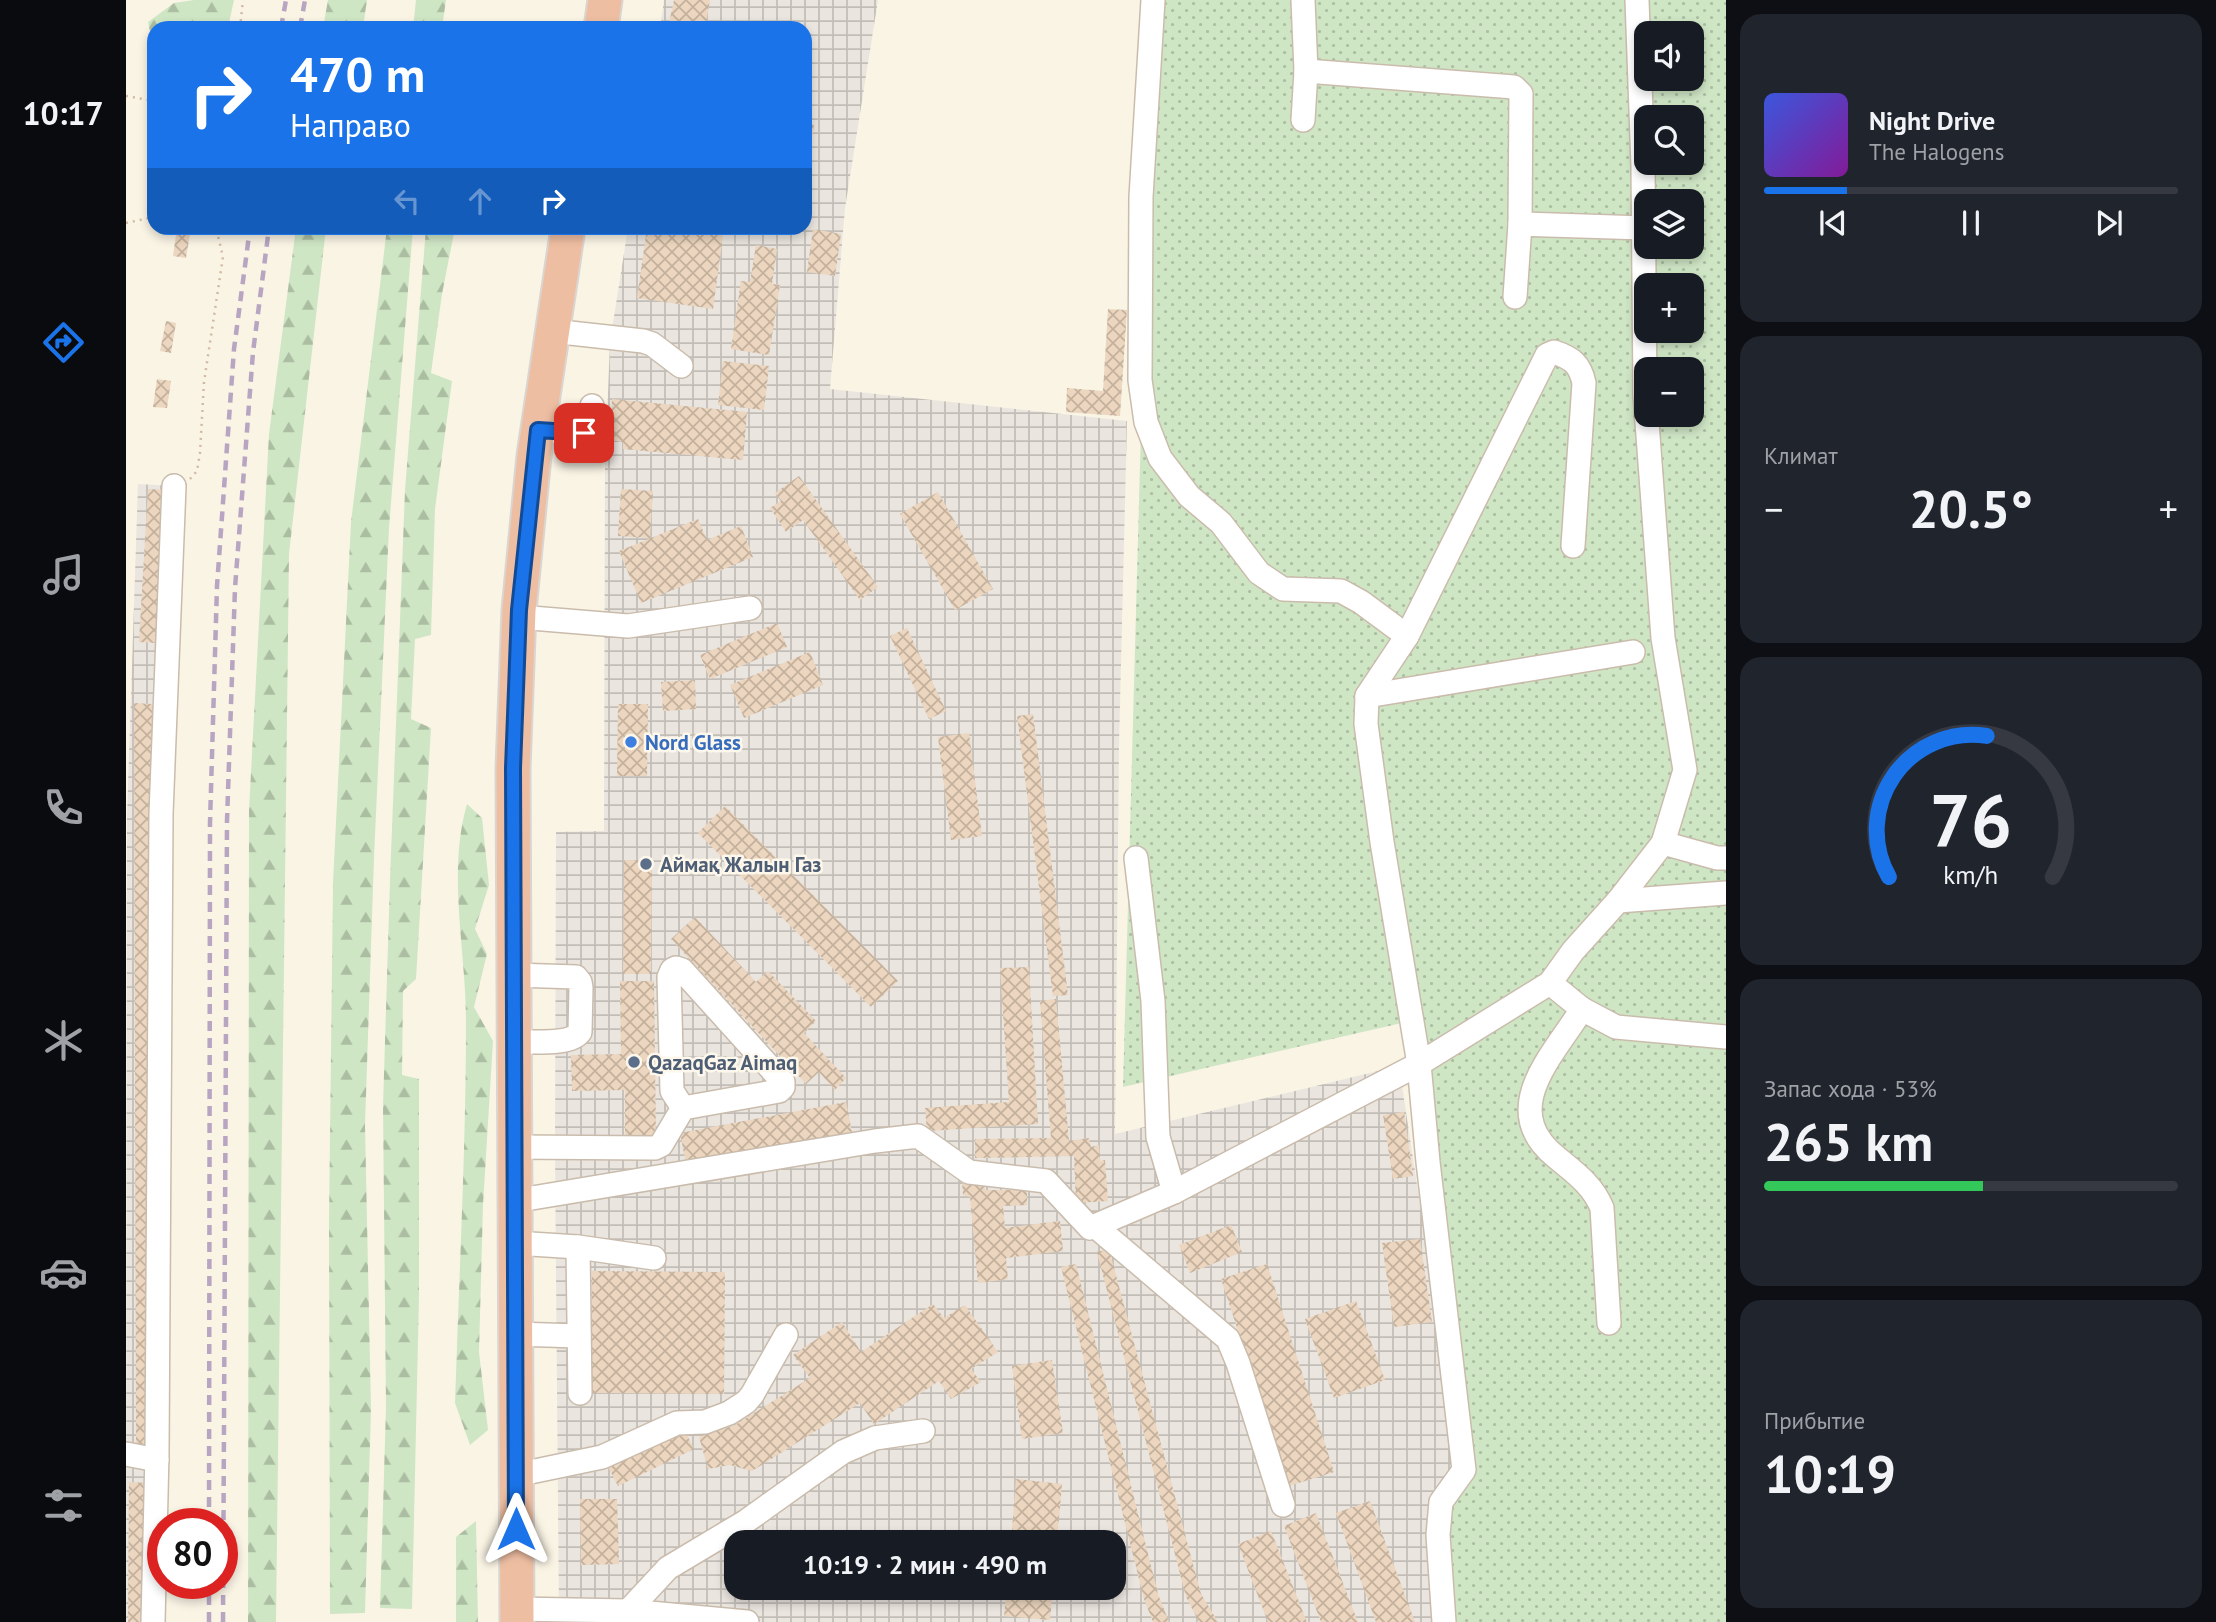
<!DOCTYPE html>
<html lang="ru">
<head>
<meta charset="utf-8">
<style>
  body { margin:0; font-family:"PT Sans",sans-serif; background:#20242c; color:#f1f3f6; height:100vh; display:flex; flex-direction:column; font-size:26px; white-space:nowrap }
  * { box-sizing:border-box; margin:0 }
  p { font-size:23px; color:#9ea1a6 }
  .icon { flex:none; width:38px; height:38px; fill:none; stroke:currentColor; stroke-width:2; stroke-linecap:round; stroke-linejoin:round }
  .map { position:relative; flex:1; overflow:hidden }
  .panel { display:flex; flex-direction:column; gap:14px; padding:14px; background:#0d0f14; width:490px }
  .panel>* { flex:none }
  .top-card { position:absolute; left:21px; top:21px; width:665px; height:214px; border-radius:21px; box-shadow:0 4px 10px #0003; background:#1a73e8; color:#fff; overflow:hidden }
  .fabs { position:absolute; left:1508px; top:21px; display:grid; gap:14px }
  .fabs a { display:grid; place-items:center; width:70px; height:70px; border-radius:14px; background:#171b24; box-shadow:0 4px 10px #0003; font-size:35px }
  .speed { position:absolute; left:21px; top:1508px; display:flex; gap:14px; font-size:35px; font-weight:700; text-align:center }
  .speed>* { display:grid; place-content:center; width:91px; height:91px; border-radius:50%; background:#171b24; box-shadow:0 4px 10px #0003; line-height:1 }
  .speed .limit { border:10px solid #d22; background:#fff; color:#111 }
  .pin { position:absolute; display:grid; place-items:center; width:60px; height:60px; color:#fff; margin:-30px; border-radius:14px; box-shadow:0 4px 10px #0006 }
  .me { position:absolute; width:77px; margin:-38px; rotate:0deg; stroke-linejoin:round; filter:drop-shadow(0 0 5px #0008) }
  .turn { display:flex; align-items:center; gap:24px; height:147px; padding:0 28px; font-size:32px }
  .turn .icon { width:91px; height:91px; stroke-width:2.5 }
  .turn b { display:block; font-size:49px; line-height:60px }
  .lanes { display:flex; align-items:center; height:66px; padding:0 28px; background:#0003; justify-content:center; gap:35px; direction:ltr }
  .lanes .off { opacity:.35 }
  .big { font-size:52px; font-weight:800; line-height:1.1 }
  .panel .card { flex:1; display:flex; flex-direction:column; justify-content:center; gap:10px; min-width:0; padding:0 24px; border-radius:21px; background:#20242c }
  .panel .dial { align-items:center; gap:0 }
  .dial svg { height:182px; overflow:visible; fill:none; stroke:#363941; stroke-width:7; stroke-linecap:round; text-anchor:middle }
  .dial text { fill:#f1f3f6; stroke:none }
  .song { display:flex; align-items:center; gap:21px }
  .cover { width:84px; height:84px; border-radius:10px; background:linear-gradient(135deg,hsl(230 70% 55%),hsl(290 70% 35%)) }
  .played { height:7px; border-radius:4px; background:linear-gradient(90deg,#1a73e8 20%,#363941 20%) }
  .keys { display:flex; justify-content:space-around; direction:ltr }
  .heat { display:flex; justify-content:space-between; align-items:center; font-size:38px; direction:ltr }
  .charge { height:10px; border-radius:5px; background:linear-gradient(90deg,#34c759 53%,#363941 0) }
  .trip { position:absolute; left:598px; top:1530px; width:402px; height:70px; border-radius:21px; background:#171b24; box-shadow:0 4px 10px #0003; font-weight:800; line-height:70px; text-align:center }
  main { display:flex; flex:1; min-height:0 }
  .dock { display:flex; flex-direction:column; width:126px; justify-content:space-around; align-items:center; background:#090b0e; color:#9ea1a6 }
  .dock .icon { width:49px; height:49px }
  .dock .current { color:#1a73e8 }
  .dock b { font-size:32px; color:#f1f3f6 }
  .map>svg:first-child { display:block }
  .industrial { fill:url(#industrial-grid); fill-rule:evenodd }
  .grass { fill:url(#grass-dots); fill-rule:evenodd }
  .forest { fill:url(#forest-firs) }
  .building { fill:url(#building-cross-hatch) }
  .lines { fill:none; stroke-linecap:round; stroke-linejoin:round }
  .minor-casing { stroke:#cabcac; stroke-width:26 }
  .highway-casing { stroke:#dad5d1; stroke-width:37 }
  .path { stroke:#d1baa3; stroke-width:2.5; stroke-dasharray:2 5; stroke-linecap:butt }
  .minor { stroke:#fff; stroke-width:23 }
  .highway { stroke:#eebea2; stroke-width:33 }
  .rail { stroke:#b8a5c2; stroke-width:4.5; stroke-dasharray:10 7; stroke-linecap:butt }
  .route-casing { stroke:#114b97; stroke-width:18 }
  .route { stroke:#1a73e8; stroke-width:12 }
  .shop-dot { fill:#3f7fe0; stroke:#fdf8eb; stroke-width:2.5 }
  .service-dot { fill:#5c6f8a; stroke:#fdf8eb; stroke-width:2.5 }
  .labels { text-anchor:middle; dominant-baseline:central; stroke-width:5; stroke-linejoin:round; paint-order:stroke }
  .shop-label { font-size:21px; font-weight:bold; fill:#366cbe; stroke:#fdf8eb; text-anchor:start }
  .service-label { font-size:21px; font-weight:bold; fill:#4e5e75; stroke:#fdf8eb; text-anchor:start }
</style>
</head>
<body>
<main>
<nav class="dock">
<b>10:17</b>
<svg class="icon current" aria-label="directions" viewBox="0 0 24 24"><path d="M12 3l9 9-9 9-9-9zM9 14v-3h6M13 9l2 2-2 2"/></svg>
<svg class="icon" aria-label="music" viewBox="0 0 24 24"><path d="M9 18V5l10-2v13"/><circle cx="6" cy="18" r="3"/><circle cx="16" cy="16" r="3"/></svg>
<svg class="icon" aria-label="phone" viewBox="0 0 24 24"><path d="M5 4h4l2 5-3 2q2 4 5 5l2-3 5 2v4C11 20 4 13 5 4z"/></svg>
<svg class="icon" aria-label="climate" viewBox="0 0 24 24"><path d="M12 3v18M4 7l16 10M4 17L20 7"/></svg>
<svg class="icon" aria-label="car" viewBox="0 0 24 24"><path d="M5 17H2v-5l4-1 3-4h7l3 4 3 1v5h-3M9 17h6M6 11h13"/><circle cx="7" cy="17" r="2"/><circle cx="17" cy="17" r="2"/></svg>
<svg class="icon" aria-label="filters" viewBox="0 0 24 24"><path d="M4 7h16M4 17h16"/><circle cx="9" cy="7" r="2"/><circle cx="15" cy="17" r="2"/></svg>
</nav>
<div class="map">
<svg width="1600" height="1622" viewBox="0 0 1600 1622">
  <defs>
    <pattern id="industrial-grid" width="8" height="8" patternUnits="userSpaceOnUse" patternTransform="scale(1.75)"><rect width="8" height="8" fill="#eae5df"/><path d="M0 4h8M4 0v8" fill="none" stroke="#c2bdb7"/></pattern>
    <pattern id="grass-dots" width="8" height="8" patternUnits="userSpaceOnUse" patternTransform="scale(1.75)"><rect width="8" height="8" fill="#cfe6c5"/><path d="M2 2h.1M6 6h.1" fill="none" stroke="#acbea2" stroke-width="1.8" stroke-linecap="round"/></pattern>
    <pattern id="forest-firs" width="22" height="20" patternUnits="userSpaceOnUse" patternTransform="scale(1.75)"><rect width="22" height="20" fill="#cfe6c5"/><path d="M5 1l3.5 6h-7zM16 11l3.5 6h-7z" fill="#acbea2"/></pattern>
    <pattern id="building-cross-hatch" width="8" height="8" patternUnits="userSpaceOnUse" patternTransform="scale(1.75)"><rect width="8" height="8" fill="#ecd6bf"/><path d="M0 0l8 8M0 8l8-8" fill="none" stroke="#c4b19d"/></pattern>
  </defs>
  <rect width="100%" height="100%" fill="#faf4e5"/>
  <g class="industrial">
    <path d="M538 0H752L719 208 704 389 1001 421 993 746 989 1134 1273 1066 1334 1468 1306 1503 1315 1622H433L429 1153 430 832 478 831 479 468 484 342 502 228H679V28H534ZM611 1542H989V1587H611Z"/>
    <polygon points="12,484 48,486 27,1622 0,1622 1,817"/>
  </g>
  <path class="grass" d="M1039 0H1600V1622H1330L1321 1475 1342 1443 1280 1022 997 1087 1016 392ZM1521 33H1566V79H1521ZM1521 117H1566V163H1521ZM1521 201H1566V247H1521ZM1521 285H1566V331H1521ZM1521 369H1566V415H1521Z"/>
  <g class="forest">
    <polygon points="68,0 108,0 102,28 28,28 28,52 22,22 48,3"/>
    <polygon points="202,0 241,0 237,28 197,28"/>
    <polygon points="290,0 320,0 316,28 287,28"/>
    <polygon points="170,228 200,228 163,554 150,1622 122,1622 123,810 143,434"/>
    <polygon points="261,228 287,228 263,528 248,858 239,1125 245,1409 239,1613 204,1614 203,1221 207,882 225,522"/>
    <polygon points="300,228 329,228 316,294 305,373 326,381 309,509 305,635 289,639 285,719 305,728 290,979 277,991 276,1075 293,1079 293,1296 286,1609 254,1608 260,1407 257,1106 264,880 279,490"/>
    <path d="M341 804 356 818 363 885 349 929 361 954 348 1007 367 1041 357 1205 353 1352 362 1430 344 1445 329 1403C333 1276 340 1148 340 1021 340 950 321 873 341 804Z"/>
    <polygon points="350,1521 352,1622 330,1622 330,1537"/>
  </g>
  <g class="building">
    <polygon points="548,0 584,0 579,28 543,23"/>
    <polygon points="679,123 688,125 682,166 679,165"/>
    <polygon points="51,228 65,228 60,258 47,256"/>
    <polygon points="521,228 598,228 587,309 511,298"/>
    <polygon points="687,229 715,234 709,276 681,272"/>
    <polygon points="630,245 651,249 646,284 654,285 643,355 605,349 615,281 624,282"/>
    <polygon points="982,309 1001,310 994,416 940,412 941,388 977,391"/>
    <polygon points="40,321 50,323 45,353 34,351"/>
    <polygon points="597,361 643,366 638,410 592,405"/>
    <polygon points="31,379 45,381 41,408 27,407"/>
    <polygon points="486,399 621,412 617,460 497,449 497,442 483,440"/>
    <polygon points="673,476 752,587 734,600 677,520 660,532 644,508 655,501 649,493"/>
    <polygon points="22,489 39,490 30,643 13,642"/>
    <polygon points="495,489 527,491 524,538 492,536"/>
    <polygon points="812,492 867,589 829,610 774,514"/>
    <polygon points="572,519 581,540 615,526 627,557 515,603 493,551"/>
    <polygon points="651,623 661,647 584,679 574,655"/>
    <polygon points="781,628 820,711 803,719 764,636"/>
    <polygon points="684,652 697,685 618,718 604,685"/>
    <polygon points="569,680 570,709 537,711 535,682"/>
    <polygon points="8,703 26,704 25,1445 10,1444"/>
    <polygon points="492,704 522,704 521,776 491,776"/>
    <polygon points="907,714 942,995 927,996 891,716"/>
    <polygon points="843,733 856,836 825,840 812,737"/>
    <polygon points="599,806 772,981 745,1007 572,833"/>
    <polygon points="498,860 526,861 525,974 497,974"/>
    <polygon points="569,917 630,982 642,971 690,1021 678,1033 720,1078 709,1090 693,1072 680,1084 545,939"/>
    <polygon points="903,967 912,1124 801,1131 799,1108 883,1102 874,968"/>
    <polygon points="494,981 528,981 530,1140 499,1140 499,1090 446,1091 445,1055 495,1054"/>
    <polygon points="930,999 943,1141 963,1138 965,1147 973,1145 974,1161 979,1160 982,1201 950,1203 948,1156 849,1158 849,1139 925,1138 914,1001"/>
    <polygon points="720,1102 726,1132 560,1164 554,1133"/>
    <polygon points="1278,1112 1287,1176 1267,1179 1257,1115"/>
    <polygon points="836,1181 858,1181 859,1190 901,1190 901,1205 877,1206 879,1228 934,1221 937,1251 880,1258 882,1279 852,1283 844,1197 837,1195"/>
    <polygon points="1105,1225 1116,1252 1064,1273 1053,1245"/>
    <polygon points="1294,1239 1306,1322 1268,1327 1256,1243"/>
    <polygon points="983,1249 1075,1594 1092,1622 1073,1622 1060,1597 971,1252"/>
    <polygon points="950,1264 1032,1594 1043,1622 1027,1622 1018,1599 935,1267"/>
    <polygon points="1141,1264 1208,1472 1163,1486 1095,1279"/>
    <polygon points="466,1271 599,1272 598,1394 465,1393"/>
    <polygon points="1230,1301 1259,1380 1208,1398 1179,1319"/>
    <polygon points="807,1304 818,1318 839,1305 872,1352 845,1369 855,1382 825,1399 813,1381 748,1424 734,1403 626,1471 604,1465 582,1469 573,1437 609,1425 684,1378 667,1355 716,1322 735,1352"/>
    <polygon points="926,1360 937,1433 896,1439 886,1366"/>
    <polygon points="556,1425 568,1449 492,1486 480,1463"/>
    <polygon points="890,1479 936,1484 931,1542 885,1542"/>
    <polygon points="3,1482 21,1483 20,1622 2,1622"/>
    <polygon points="454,1499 491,1499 493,1564 455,1565"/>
    <polygon points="1244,1501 1289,1622 1250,1622 1210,1513"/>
    <polygon points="1190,1513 1232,1622 1195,1622 1158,1526"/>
    <polygon points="1145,1531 1181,1622 1142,1622 1112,1544"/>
    <polygon points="881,1587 927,1587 924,1620 878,1616"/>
  </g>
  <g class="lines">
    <g class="minor-casing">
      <g id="minor">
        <polyline points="1027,0 1015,197 1014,380 1020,422 1034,458 1063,496 1095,523 1133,573 1157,589 1215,591 1235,602 1281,636"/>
        <polyline points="1177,0 1180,71"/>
        <polyline points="1177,120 1180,71 1388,87 1395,94 1394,224"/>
        <polyline points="1389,297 1394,224 1518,228"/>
        <polyline points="426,331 517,341 526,344 555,366"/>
        <polyline points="412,430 458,433 462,427 466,406"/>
        <path d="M1447 546 1458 383C1454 364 1446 358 1428 352L1421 355 1281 636 1241 696 1240 724 1256 842 1293 1064 1424 983 1447 951 1492 901 1537 843 1559 770 1537 638 1519 395 1517 166 1511 0"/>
        <polyline points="393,617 502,626 624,608"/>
        <polyline points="1241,696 1507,652"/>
        <polyline points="1537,843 1591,858 1600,858"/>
        <polyline points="1010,858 1027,1001 1032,1137 1048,1192"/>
        <polyline points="1492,901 1600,893"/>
        <path d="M388 975 450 977 454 982 455 988 454 1032C444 1046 404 1041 388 1042"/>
        <path d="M1424 983 1456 1009C1427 1056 1371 1109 1430 1157 1448 1172 1467 1185 1476 1208L1483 1323"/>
        <polyline points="1456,1009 1490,1027 1600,1037"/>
        <polyline points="388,1147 529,1148 535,1145 557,1108 653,1091 657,1087 657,1082 556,970 550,968 546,970 543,977 546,1091 557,1108"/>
        <polyline points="388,1201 749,1141 792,1136 843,1172 920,1181 964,1228 1048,1192 1293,1064 1302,1162 1338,1470 1315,1502 1312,1535 1318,1622"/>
        <polyline points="969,1226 1102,1339 1112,1363 1157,1505"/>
        <polyline points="389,1243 452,1247 528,1258"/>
        <polyline points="452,1247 454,1393"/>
        <polyline points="389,1334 453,1336"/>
        <polyline points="0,1454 31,1460"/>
        <polyline points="390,1475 476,1457 551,1423 579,1422 603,1413 620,1402 626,1395 660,1335"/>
        <polyline points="390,1609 502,1611 542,1568 619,1522 717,1452 749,1438 797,1431"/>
        <polyline points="502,1611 621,1622"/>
        <polyline points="27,1622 31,1453 35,814 48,486"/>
      </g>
    </g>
    <g class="highway-casing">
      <g id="highway">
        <polyline points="475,28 479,0"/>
        <polyline points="391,1622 387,768 393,610 408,456 442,228"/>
      </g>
    </g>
    <g class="path">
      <polyline points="114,28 117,0"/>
      <polyline points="0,96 28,101"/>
      <polyline points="0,223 28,217"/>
      <polyline points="64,479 71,471 74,453 78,382 97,257 92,236 86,228"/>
    </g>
    <use href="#minor" class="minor"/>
    <use href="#highway" class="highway"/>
    <g class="rail">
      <polyline points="155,28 160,0"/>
      <polyline points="174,28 179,0"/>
      <polyline points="83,1524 84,823 91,586 108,349 124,228"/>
      <polyline points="83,1622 83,1584"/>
      <polyline points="97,1622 101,821 109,588 127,352 143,228"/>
    </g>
  </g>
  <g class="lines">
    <g class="route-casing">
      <polyline id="route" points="390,1529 387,768 393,610 412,430 458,433"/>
    </g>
    <use href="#route" class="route"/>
  </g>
  <circle class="shop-dot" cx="505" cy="742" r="7"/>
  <g class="service-dot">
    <circle cx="520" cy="864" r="7"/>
    <circle cx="508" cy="1062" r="7"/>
  </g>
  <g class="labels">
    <g class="shop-label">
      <text x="519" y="742">Nord Glass</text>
    </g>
    <g class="service-label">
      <text x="534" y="864">Аймақ Жалын Газ</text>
      <text x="522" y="1062">QazaqGaz Aimaq</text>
    </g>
  </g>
</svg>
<div class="fabs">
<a><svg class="icon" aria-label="sound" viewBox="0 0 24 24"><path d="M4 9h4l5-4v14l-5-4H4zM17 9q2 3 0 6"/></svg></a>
<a><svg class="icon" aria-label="search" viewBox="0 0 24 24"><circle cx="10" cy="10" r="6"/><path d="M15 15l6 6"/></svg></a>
<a><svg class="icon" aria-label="layers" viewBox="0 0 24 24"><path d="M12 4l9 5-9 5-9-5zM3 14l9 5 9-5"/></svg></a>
<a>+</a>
<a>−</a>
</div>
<div class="speed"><div class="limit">80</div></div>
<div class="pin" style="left:458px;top:433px;background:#d93025"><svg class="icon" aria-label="arrive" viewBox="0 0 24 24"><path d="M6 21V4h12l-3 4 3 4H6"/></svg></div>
<svg class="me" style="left:390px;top:1529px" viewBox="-20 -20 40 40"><path d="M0-17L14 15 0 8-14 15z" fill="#1a73e8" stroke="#fff" stroke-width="4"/></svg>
<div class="trip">10:19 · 2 мин · 490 m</div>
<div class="top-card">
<div class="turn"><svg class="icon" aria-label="right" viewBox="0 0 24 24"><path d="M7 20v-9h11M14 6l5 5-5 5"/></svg><div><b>470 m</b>Направо</div></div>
<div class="lanes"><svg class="icon off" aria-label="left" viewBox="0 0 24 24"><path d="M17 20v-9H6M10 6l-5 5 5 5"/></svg><svg class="icon off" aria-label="ahead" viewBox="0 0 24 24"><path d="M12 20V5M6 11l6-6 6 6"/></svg><svg class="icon" aria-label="right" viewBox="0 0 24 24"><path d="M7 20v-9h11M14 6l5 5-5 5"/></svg></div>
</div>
</div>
<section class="panel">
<div class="card">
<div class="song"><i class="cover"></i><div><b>Night Drive</b><p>The Halogens</p></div></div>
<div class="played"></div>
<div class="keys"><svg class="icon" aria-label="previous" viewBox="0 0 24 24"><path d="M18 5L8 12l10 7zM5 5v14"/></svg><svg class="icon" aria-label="pause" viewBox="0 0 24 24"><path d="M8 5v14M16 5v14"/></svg><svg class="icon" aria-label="next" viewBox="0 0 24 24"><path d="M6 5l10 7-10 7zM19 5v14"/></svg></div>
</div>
<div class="card"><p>Климат</p>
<div class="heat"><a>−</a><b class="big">20.5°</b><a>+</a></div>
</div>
<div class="card dial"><svg viewBox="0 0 100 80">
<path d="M14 69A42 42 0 1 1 86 69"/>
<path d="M14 69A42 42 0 0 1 57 7" stroke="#1a73e8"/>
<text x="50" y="56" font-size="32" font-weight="700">76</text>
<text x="50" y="72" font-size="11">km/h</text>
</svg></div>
<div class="card"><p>Запас хода · 53%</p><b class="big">265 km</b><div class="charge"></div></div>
<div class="card"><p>Прибытие</p><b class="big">10:19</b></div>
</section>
</main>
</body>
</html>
